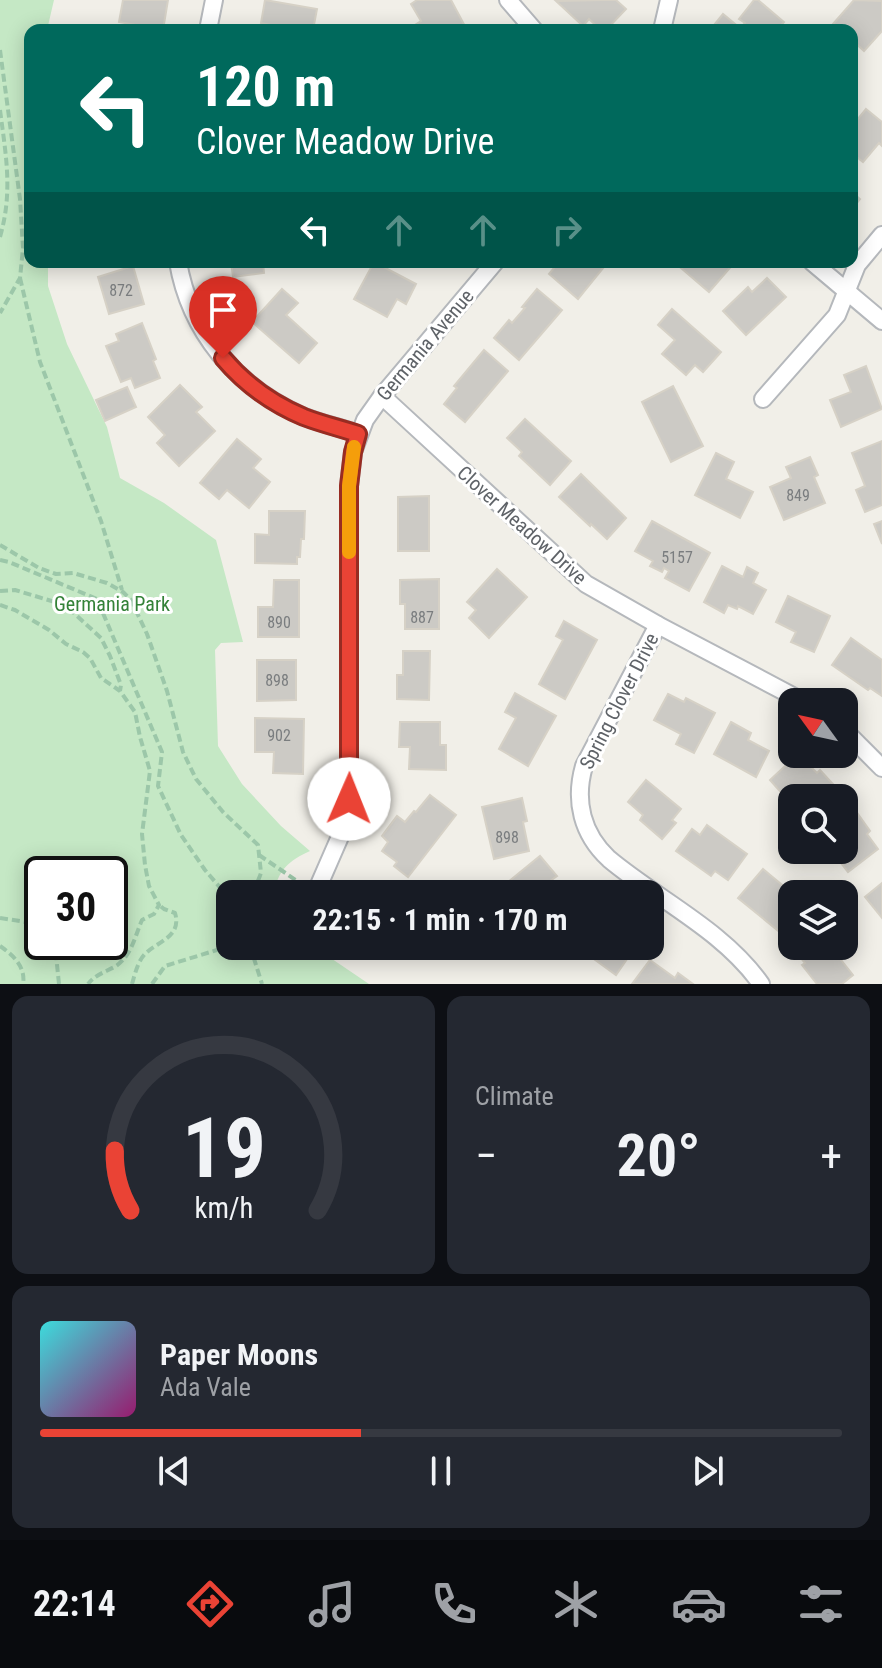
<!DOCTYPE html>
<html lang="en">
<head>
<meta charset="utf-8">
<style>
  body { margin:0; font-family:"Roboto Condensed",sans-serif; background:#242831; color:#f1f3f6; height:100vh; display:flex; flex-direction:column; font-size:30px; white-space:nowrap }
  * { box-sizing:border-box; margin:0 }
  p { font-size:26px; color:#9ea1a6 }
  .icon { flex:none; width:44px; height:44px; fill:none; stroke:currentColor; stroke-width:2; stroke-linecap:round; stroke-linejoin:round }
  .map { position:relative; height:984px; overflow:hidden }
  .sheet { display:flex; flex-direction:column; gap:12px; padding:12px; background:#0d0f14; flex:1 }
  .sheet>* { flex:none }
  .top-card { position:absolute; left:24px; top:24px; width:834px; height:244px; border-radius:16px; box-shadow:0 4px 20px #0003; background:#00695c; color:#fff; overflow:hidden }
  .needle { width:52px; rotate:303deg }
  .fabs { position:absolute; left:778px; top:688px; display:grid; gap:16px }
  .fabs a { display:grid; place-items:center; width:80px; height:80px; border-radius:16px; background:#171b24; box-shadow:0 4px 20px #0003; font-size:40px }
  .speed { position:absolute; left:24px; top:856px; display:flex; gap:16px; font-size:40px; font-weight:700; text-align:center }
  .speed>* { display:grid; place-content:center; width:104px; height:104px; border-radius:50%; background:#171b24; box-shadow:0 4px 20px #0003; line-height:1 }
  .speed .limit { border:4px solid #111; border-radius:12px; background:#fff; color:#111 }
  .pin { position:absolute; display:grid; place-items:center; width:68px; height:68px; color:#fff; margin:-82px -34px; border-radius:50% 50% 50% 0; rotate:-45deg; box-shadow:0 0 8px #0007 }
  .pin .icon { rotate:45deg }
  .me { position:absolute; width:88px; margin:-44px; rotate:1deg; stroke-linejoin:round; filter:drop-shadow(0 0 6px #0008) }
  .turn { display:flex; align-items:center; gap:28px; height:168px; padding:0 40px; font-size:36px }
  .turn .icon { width:104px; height:104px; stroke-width:2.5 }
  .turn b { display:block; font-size:56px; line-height:68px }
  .lanes { display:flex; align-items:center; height:76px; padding:0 40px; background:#0003; justify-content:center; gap:40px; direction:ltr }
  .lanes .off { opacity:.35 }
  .big { font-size:60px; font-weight:700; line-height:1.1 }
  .sheet .widget { flex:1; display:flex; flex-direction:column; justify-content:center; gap:12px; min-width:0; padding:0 28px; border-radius:16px; background:#242831 }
  .sheet .dial { align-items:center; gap:0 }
  .dial svg { height:208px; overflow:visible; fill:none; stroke:#363941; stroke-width:7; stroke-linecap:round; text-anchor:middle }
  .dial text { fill:#f1f3f6; stroke:none }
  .song { display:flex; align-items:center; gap:24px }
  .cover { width:96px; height:96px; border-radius:12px; background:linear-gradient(135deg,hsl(180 70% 55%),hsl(320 70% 35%)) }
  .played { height:8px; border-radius:4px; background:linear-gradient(90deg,#ea4335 40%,#363941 40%) }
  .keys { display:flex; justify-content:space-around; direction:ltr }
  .heat { display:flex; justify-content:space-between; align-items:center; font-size:44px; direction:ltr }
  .sheet .tiles { flex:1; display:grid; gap:12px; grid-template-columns:1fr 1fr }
  .widget:last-child { grid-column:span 2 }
  .trip { position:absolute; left:216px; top:880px; width:448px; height:80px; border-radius:16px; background:#171b24; box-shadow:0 4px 20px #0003; font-weight:700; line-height:80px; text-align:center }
  .dock { display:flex; height:128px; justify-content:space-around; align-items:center; background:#090b0e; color:#9ea1a6 }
  .dock .icon { width:56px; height:56px }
  .dock .on { color:#ea4335 }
  .dock b { font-size:36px; color:#f1f3f6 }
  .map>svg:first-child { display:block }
  .green { fill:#c5e8c5; fill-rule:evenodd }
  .building { fill:#cccac5; stroke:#d6d1c6; stroke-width:2 }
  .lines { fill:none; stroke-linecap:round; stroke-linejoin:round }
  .minor-casing { stroke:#b5b8bc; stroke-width:20 }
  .path { stroke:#9cc7a9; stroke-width:4; stroke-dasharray:8 4; stroke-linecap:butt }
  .minor { stroke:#fff; stroke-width:16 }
  .route-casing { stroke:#982c22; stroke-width:20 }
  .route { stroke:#ea4335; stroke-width:14 }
  .slow { stroke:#f59e0b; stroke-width:14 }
  .labels { text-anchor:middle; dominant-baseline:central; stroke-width:6; stroke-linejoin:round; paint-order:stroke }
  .number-label { font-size:16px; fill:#7a7d7f }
  .street-label { font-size:20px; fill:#5f6368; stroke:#fff }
  .park-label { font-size:20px; fill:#348238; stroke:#fff }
</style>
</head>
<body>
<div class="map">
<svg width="882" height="984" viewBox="0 0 882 984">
  <rect width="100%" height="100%" fill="#f1efe8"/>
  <path class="green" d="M0 0H54L47 30H30V262H48V286L67 344 107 427 120 478 164 503 216 540 243 642 221 643 215 650 218 746 242 784 281 826 310 851C290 860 276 871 275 894H230V946H313L369 984H0ZM42 874H110V942H42Z"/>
  <g class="building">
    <polygon points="123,0 168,0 163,30 119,22"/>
    <polygon points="265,0 317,9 313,30 281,30 281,27 261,23"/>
    <polygon points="417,0 451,0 467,30 407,30 421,21 411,4"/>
    <polygon points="603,0 616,0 626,9 606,30 601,30 589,19 583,26 556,1"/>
    <polygon points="754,0 758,0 784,22 777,30 710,30 723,14 740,28 745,23 739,19"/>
    <polygon points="854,0 882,1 882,31 864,51 852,40 852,30 840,30 833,24"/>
    <polygon points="866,109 882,122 882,146 879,143 863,162 852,153 852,126"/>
    <polygon points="852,192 860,199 852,209"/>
    <polygon points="231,262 263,262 264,273 233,277"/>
    <polygon points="374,262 416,284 406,304 397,299 387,317 354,299"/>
    <polygon points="559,262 608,262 578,299 549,274"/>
    <polygon points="674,262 735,262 709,292"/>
    <polygon points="133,266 144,304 109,314 98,277"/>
    <polygon points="767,278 786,297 746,335 723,311 748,287 752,292"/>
    <polygon points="282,289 298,303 286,315 317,343 299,363 252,322"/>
    <polygon points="537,289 562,310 519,360 494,338 509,320 512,323 525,308 522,307"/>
    <polygon points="672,309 721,352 703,372 695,365 686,375 662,354 675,340 658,325"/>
    <polygon points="142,323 156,359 153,361 160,378 135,388 131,378 121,382 106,346 119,341 116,334"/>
    <polygon points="484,350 508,371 465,422 444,404 457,388 454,386"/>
    <polygon points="866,366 882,409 841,427 830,400 851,392 844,375"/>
    <polygon points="180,385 202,407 196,412 215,431 179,466 157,443 165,435 148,417"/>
    <polygon points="673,386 703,446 671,462 642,402"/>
    <polygon points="127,387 136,407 105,421 96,400"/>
    <polygon points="525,419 571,461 550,485 519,456 522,452 507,438"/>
    <polygon points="237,439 261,459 253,468 270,482 249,508 227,490 219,499 200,483"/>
    <polygon points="882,441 882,505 865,512 856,490 865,486 852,453"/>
    <polygon points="716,453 734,462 726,479 753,492 740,518 695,495"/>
    <polygon points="810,457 818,475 814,477 825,503 784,520 770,487 791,478 786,467"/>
    <polygon points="581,474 626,518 607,539 591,524 590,526 559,497"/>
    <polygon points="429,496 429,551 398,551 398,497"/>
    <polygon points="269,511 305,511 304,539 301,539 300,557 297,557 297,564 255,563 255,534 269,535"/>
    <polygon points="652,521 710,553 689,591 665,578 669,571 664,568 662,572 650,566 653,561 635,551"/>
    <polygon points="882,521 882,544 874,524"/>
    <polygon points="722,566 743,577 747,567 758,573 753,583 766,590 753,614 738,606 737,609 728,605 724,613 704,602"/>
    <polygon points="497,569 527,597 489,638 469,618 476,610 467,602"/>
    <polygon points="439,579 439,629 405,629 405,604 400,604 400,580"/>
    <polygon points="274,580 299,580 299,637 258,637 258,607 273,607"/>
    <polygon points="788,596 830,616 814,652 791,642 796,632 776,622"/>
    <polygon points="564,621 597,640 565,699 539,684 563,640 556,636"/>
    <polygon points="851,638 882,660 882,696 870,688 868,690 832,665"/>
    <polygon points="403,651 430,651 429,700 397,699 397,675 403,675"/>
    <polygon points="257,660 296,660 296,700 257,701"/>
    <polygon points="515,693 556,716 528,766 499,749 516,718 505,712"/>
    <polygon points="668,694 684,702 686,698 715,713 694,753 676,744 681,734 654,720"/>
    <polygon points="255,718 304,719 303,774 273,773 274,752 255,752"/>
    <polygon points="400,722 440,722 440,745 446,745 446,770 409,769 410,747 399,747"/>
    <polygon points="731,722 751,733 748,740 769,751 756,777 714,754"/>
    <polygon points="798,754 817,773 820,770 843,795 839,798 792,798 792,815 782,804 787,799 770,780"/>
    <polygon points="646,780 681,809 672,820 676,823 662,839 640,820 643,815 628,802"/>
    <polygon points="430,795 456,815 408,877 394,866 397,862 382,851 388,842 382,836 397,816 405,822 414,811 416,812"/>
    <polygon points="522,798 527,821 523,822 529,851 494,859 482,807"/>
    <polygon points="858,814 870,831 867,834 878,849 848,872 831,850 844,850 844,825"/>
    <polygon points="707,825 747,854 728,880 715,871 711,876 676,851 692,829 700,835"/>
    <polygon points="540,856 557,876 546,884 554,894 517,894 508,882"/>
    <polygon points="763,869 793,894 792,932 787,938 738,898"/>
    <polygon points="882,883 882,918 865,897"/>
    <polygon points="414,946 439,946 431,958"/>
    <polygon points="576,946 636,946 616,975"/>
    <polygon points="794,946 830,946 853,975 842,984 817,984 802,965 805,963 792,947"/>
    <polygon points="650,960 675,978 678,973 693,984 632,984"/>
  </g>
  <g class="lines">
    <g class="minor-casing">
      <g id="minor">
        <polyline points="508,0 534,30"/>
        <polyline points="208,30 214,0"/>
        <polyline points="662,30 669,0"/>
        <path d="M178 262C190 332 236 386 300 415 318 423 339 427 358 434"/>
        <polyline points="812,262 882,321"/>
        <polyline points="382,396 586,584 658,625 804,702"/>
        <polyline points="763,399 837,315 857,265 882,235"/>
        <path d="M658 625 584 766C574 801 582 834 609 859 658 900 723 930 761 984"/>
        <polyline points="844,730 882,768"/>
        <polyline points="315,894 342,832 349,799 349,486 353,452 365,420 382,396 495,262"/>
      </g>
    </g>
    <g class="path">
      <polyline points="0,50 20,199 23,248 20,278 0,313"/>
      <path d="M0 110C6 156 13 192 0 237"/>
      <polyline points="20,278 40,362 101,521 122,590"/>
      <polyline points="0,545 39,568 56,574 73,573 107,583 123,592 131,600 147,634 167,691 183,752 196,779 223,812 258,845 261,873 253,894"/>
      <polyline points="0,560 9,562 97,599 162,752 158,786 181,835 205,870 223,891 230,908"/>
      <polyline points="0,591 15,590 65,605 101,638 110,656 121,685 120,691"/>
      <path d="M0 605 15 610 49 630 66 644 83 652 90 658 101 678 120 691 135 712 140 737 150 771 142 834 145 865 149 886 159 905 154 914 142 920C135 936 132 955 116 966 106 972 96 974 88 984"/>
      <polyline points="259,855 303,885"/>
      <polyline points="0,918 26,922 31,906 28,896 42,880"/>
      <path d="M0 946C13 955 26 967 23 984"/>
      <polyline points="250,946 262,984"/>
      <polyline points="59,984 56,955 61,942"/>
      <path d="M132 984C135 974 138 960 146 953 159 941 182 936 175 913L164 909 159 905"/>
      <polyline points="152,984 165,966 230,946"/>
    </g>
    <use href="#minor" class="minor"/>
  </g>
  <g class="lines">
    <g class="route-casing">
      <path id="route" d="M223 358C244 383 273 404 304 417 322 424 340 428 358 434L353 452 349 486V799"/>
    </g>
    <use href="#route" class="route"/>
    <polyline class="slow" points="349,552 349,486 354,447"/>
  </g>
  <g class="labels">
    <g class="number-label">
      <text x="121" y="290">872</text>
      <text x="798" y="495">849</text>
      <text x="677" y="557">5157</text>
      <text x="422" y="617">887</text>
      <text x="279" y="622">890</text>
      <text x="277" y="680">898</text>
      <text x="279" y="735">902</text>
      <text x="507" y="837">898</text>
    </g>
    <g class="street-label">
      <text transform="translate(425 345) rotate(-50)">Germania Avenue</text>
      <text transform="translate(522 525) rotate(42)">Clover Meadow Drive</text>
      <text transform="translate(619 701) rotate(-63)">Spring Clover Drive</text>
    </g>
    <g class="park-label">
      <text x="112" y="604">Germania Park</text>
    </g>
  </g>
</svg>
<div class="fabs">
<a><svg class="needle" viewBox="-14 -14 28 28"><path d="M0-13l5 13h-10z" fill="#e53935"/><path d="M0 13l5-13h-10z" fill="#9ea1a6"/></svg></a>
<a><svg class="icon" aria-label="search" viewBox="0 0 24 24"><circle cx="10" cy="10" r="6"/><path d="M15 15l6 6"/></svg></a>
<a><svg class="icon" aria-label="layers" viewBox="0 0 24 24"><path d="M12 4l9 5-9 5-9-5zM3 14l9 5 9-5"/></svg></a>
</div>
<div class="speed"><div class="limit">30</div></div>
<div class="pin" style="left:223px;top:358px;background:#d93025"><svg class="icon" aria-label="arrive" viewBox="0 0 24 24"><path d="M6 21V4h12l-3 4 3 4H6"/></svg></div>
<svg class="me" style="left:349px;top:799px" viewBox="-20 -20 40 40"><circle r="19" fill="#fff"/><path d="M0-13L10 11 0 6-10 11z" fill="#ea4335"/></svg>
<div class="trip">22:15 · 1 min · 170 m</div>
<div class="top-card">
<div class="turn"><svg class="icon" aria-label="left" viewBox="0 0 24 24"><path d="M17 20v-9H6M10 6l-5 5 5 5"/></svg><div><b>120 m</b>Clover Meadow Drive</div></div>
<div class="lanes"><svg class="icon" aria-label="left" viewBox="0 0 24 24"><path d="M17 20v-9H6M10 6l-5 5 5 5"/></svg><svg class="icon off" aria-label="ahead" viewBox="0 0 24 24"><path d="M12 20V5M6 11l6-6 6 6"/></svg><svg class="icon off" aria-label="ahead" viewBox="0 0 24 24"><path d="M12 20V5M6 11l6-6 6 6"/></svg><svg class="icon off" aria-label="right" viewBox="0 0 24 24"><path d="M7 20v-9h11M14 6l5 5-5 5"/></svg></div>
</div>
</div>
<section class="sheet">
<div class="tiles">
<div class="widget dial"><svg viewBox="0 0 100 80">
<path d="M14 69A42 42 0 1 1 86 69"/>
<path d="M14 69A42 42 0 0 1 8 46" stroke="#ea4335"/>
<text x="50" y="56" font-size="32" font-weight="700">19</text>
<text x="50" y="72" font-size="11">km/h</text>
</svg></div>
<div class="widget"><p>Climate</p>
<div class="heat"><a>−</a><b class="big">20°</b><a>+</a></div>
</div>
<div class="widget">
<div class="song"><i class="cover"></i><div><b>Paper Moons</b><p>Ada Vale</p></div></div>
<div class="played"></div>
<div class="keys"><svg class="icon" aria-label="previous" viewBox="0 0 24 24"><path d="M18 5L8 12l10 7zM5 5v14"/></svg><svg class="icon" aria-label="pause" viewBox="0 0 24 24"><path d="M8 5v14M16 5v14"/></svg><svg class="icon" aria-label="next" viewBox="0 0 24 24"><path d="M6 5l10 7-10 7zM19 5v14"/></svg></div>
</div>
</div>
</section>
<nav class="dock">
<b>22:14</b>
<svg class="icon on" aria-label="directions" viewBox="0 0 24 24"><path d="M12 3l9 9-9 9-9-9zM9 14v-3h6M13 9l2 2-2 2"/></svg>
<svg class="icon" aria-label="music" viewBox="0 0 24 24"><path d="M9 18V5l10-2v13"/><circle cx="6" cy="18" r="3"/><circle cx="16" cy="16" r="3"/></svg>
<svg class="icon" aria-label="phone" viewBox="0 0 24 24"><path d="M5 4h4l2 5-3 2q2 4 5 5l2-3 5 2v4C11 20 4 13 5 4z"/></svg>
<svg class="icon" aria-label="climate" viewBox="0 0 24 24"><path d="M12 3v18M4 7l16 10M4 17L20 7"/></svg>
<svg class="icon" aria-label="car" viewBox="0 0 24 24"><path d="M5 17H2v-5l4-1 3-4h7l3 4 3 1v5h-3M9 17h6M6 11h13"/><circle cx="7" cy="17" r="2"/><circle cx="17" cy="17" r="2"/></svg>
<svg class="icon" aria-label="filters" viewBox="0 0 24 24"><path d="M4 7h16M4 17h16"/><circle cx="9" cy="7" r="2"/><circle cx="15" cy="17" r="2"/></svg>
</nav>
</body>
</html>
